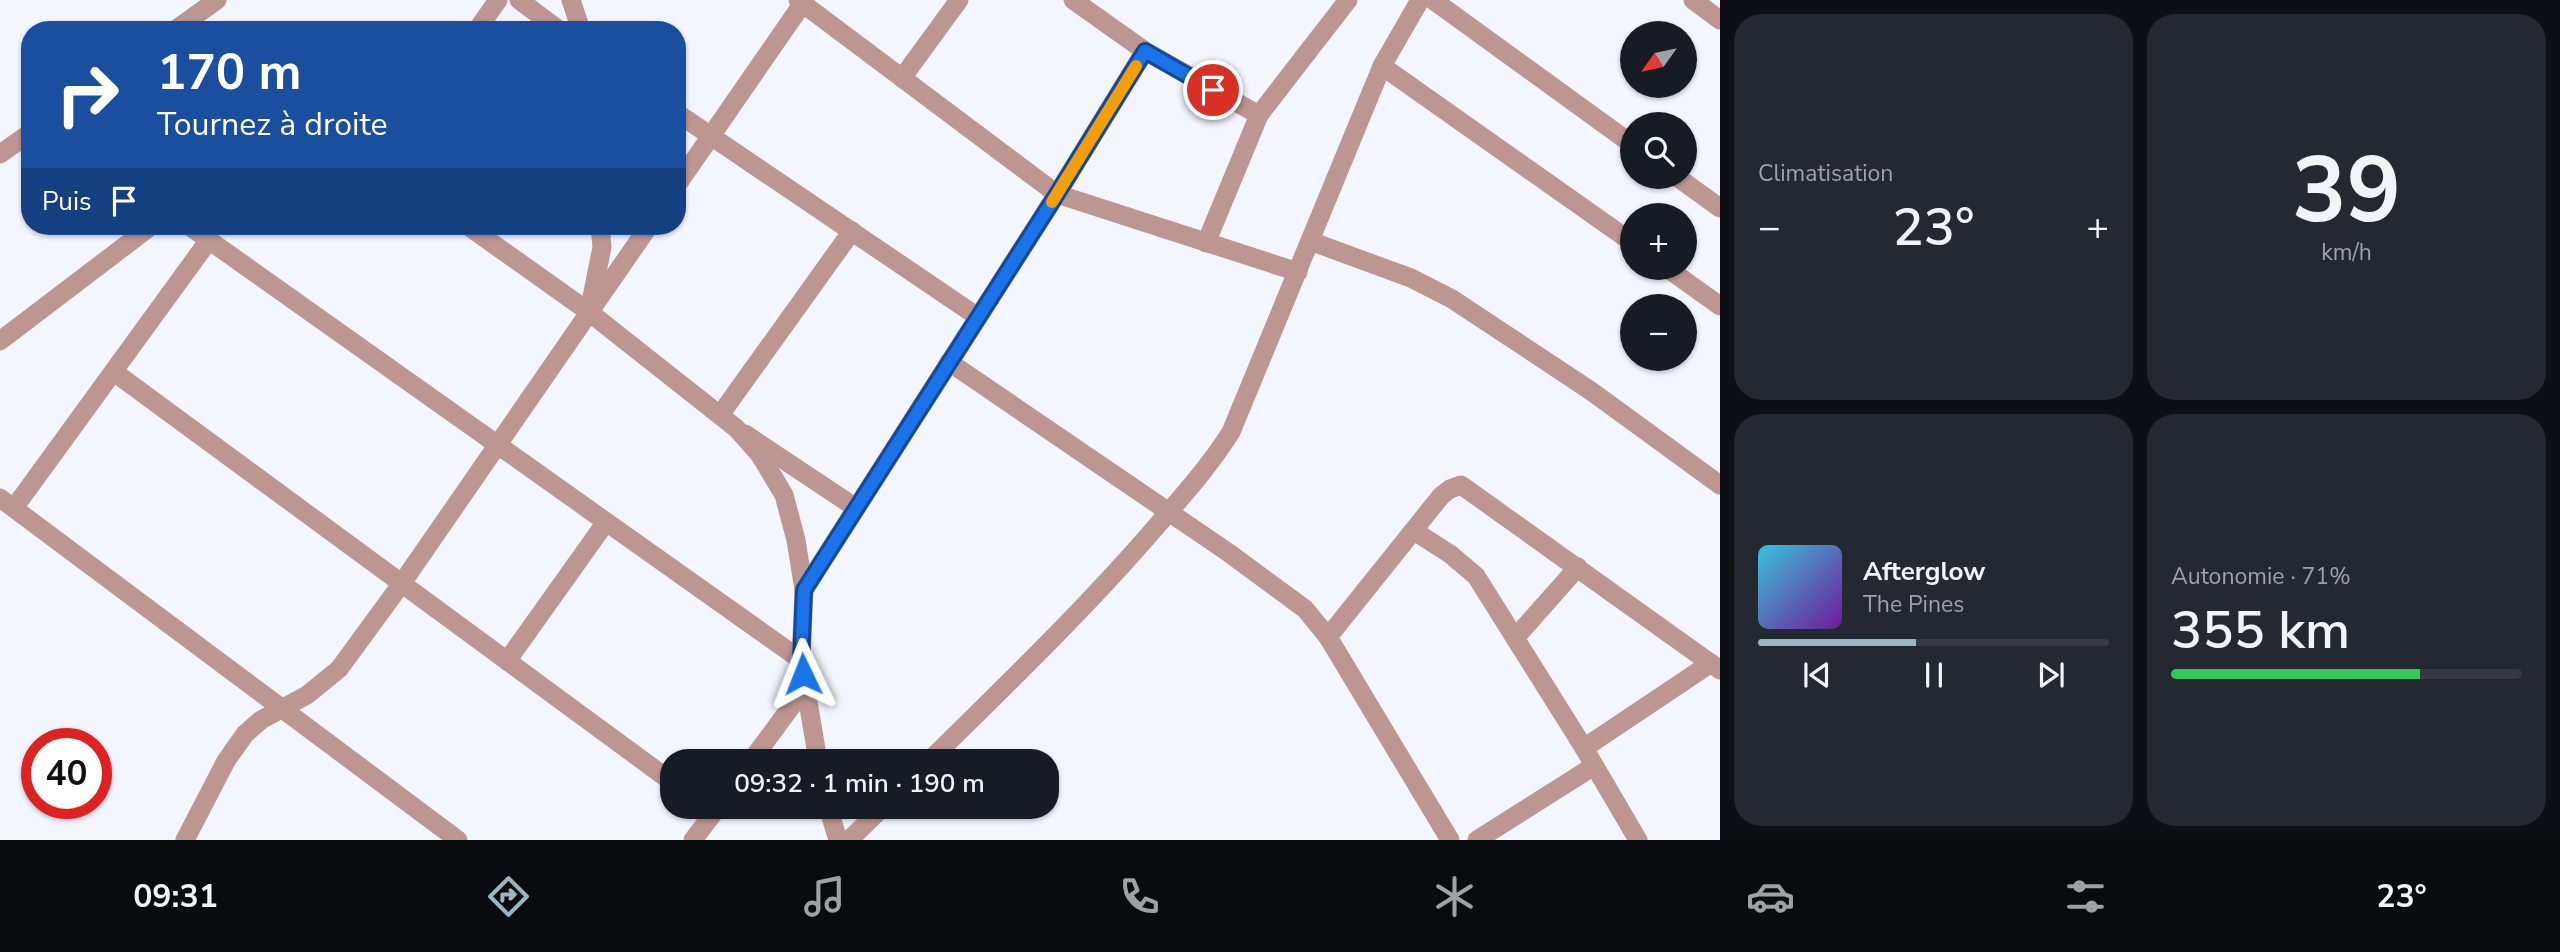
<!DOCTYPE html>
<html lang="fr">
<head>
<meta charset="utf-8">
<style>
  body { margin:0; font-family:"Nunito Sans",sans-serif; background:#242831; color:#f1f3f6; height:100vh; display:flex; flex-direction:column; font-size:26px; white-space:nowrap }
  * { box-sizing:border-box; margin:0 }
  p { font-size:23px; color:#9ea1a6 }
  .icon { flex:none; width:38px; height:38px; fill:none; stroke:currentColor; stroke-width:2; stroke-linecap:round; stroke-linejoin:round }
  .map { position:relative; flex:1; overflow:hidden }
  .side { display:flex; flex-direction:column; gap:14px; padding:14px; background:#0d0f14; width:840px }
  .side>* { flex:none }
  .hud { position:absolute; left:21px; top:21px; width:665px; height:214px; border-radius:28px; box-shadow:0 2px 5px #0004; background:#1a4fa0; color:#fff; overflow:hidden }
  .needle { width:46px; rotate:237deg }
  .controls { position:absolute; left:1620px; top:21px; display:grid; gap:14px }
  .controls a { display:grid; place-items:center; width:77px; height:77px; border-radius:50%; background:#171b24; box-shadow:0 2px 5px #0004; font-size:35px }
  .speed { position:absolute; left:21px; top:728px; display:flex; gap:14px; font-size:35px; font-weight:700; text-align:center }
  .speed>* { display:grid; place-content:center; width:91px; height:91px; border-radius:50%; background:#171b24; box-shadow:0 2px 5px #0004; line-height:1 }
  .speed .limit { border:10px solid #d22; background:#fff; color:#111 }
  .pin { position:absolute; display:grid; place-items:center; width:60px; height:60px; color:#fff; margin:-30px; border:4px solid #fff; border-radius:50%; box-shadow:0 2px 7px #0007 }
  .me { position:absolute; width:77px; margin:-38px; rotate:358deg; stroke-linejoin:round; filter:drop-shadow(0 0 5px #0008) }
  .turn { display:flex; align-items:center; gap:24px; height:147px; padding:0 21px; font-size:32px }
  .turn .icon { width:91px; height:91px; stroke-width:2.5 }
  .turn b { display:block; font-size:49px; line-height:60px }
  .then { display:flex; align-items:center; height:66px; padding:0 21px; background:#0003; gap:14px; font-size:26px }
  .big { font-size:52px; font-weight:600; line-height:1.1 }
  .side .card { flex:1; display:flex; flex-direction:column; justify-content:center; gap:10px; min-width:0; padding:0 24px; border-radius:28px; background:#242831 }
  .side .dial { align-items:center; gap:0 }
  .dial b { font-size:91px; line-height:1 }
  .song { display:flex; align-items:center; gap:21px }
  .cover { width:84px; height:84px; border-radius:10px; background:linear-gradient(135deg,hsl(190 70% 55%),hsl(280 70% 35%)) }
  .played { height:7px; border-radius:4px; background:linear-gradient(90deg,#9cb5c3 45%,#363941 45%) }
  .keys { display:flex; justify-content:space-around; direction:ltr }
  .heat { display:flex; justify-content:space-between; align-items:center; font-size:38px; direction:ltr }
  .charge { height:10px; border-radius:5px; background:linear-gradient(90deg,#34c759 71%,#363941 0) }
  .side .tiles { flex:1; display:grid; gap:14px; grid-template-columns:repeat(2,1fr) }
  .trip { position:absolute; left:660px; top:749px; width:399px; height:70px; border-radius:28px; background:#171b24; box-shadow:0 2px 5px #0004; font-weight:600; line-height:70px; text-align:center }
  .tab-bar { display:flex; height:112px; justify-content:space-around; align-items:center; background:#090b0e; color:#9ea1a6 }
  .tab-bar .icon { width:49px; height:49px }
  .tab-bar .active { color:#9cb5c3 }
  .tab-bar b { font-size:32px; color:#f1f3f6 }
  main { display:flex; flex:1; min-height:0 }
  .map>svg:first-child { display:block }
  .lines { fill:none; stroke-linecap:round; stroke-linejoin:round }
  .minor { stroke:#bd9692; stroke-width:19 }
  .tertiary { stroke:#bd9692; stroke-width:19 }
  .route-casing { stroke:#114b97; stroke-width:18 }
  .route { stroke:#1a73e8; stroke-width:12 }
  .slow { stroke:#f59e0b; stroke-width:12 }
</style>
</head>
<body>
<main>
<div class="map">
<svg width="1720" height="840" viewBox="0 0 1720 840">
  <rect width="100%" height="100%" fill="#f4f6ff"/>
  <g class="lines">
    <g class="minor">
      <polyline points="519,0 559,30"/>
      <polyline points="798,0 1057,194 1298,272"/>
      <polyline points="1073,0 1145,51 1259,115"/>
      <polyline points="1433,0 1633,145"/>
      <polyline points="1693,0 1720,20"/>
      <polyline points="175,30 217,0"/>
      <polyline points="477,30 498,0"/>
      <polyline points="1382,66 1633,243"/>
      <polyline points="902,78 959,0"/>
      <polyline points="677,113 978,317"/>
      <polyline points="0,154 30,133"/>
      <polyline points="1677,177 1720,208"/>
      <polyline points="677,185 805,0"/>
      <polyline points="189,226 801,660"/>
      <polyline points="468,226 589,312"/>
      <polyline points="1310,241 1411,278 1452,299 1591,391 1720,485"/>
      <polyline points="1206,243 1259,115 1348,0"/>
      <polyline points="1667,268 1720,306"/>
      <polyline points="0,341 151,226"/>
      <polyline points="949,362 1229,553 1305,609 1328,637"/>
      <polyline points="114,372 672,782"/>
      <polyline points="720,415 852,231"/>
      <polyline points="745,434 856,508"/>
      <polyline points="0,498 458,840"/>
      <polyline points="14,508 209,240"/>
      <polyline points="1414,531 1450,554 1476,576 1584,748 1638,840"/>
      <polyline points="804,590 1057,194 1145,51"/>
      <polyline points="1515,638 1578,567"/>
      <polyline points="507,661 606,522"/>
      <polyline points="1584,748 1711,663"/>
      <polyline points="751,761 805,688"/>
      <path d="M929 761C1003 688 1079 615 1148 536 1177 502 1207 470 1231 432L1382 66 1420 0"/>
      <polyline points="185,840 226,761 245,734 261,720 307,695 339,669 402,583 649,226"/>
      <polyline points="693,840 718,807"/>
      <polyline points="849,840 883,807"/>
      <polyline points="1450,840 1328,637 1441,496 1450,489 1461,485 1720,670"/>
      <polyline points="1477,840 1594,766"/>
    </g>
    <g class="tertiary">
      <polyline points="571,0 581,30"/>
      <polyline points="600,226 602,247 589,312 736,428 760,455 784,495 796,540 804,590 801,660 818,761"/>
      <polyline points="828,807 838,840"/>
    </g>
  </g>
  <g class="lines">
    <g class="route-casing">
      <polyline id="route" points="803,674 801,660 804,590 1057,194 1145,51 1213,90"/>
    </g>
    <use href="#route" class="route"/>
    <polyline class="slow" points="1052,202 1136,66"/>
  </g>
</svg>
<div class="controls">
<a><svg class="needle" viewBox="-14 -14 28 28"><path d="M0-13l5 13h-10z" fill="#e53935"/><path d="M0 13l5-13h-10z" fill="#9ea1a6"/></svg></a>
<a><svg class="icon" aria-label="search" viewBox="0 0 24 24"><circle cx="10" cy="10" r="6"/><path d="M15 15l6 6"/></svg></a>
<a>+</a>
<a>−</a>
</div>
<div class="speed"><div class="limit">40</div></div>
<div class="pin" style="left:1213px;top:90px;background:#d93025"><svg class="icon" aria-label="arrive" viewBox="0 0 24 24"><path d="M6 21V4h12l-3 4 3 4H6"/></svg></div>
<svg class="me" style="left:803px;top:674px" viewBox="-20 -20 40 40"><path d="M0-17L14 15 0 8-14 15z" fill="#1a73e8" stroke="#fff" stroke-width="4"/></svg>
<div class="trip">09:32 · 1 min · 190 m</div>
<div class="hud">
<div class="turn"><svg class="icon" aria-label="right" viewBox="0 0 24 24"><path d="M7 20v-9h11M14 6l5 5-5 5"/></svg><div><b>170 m</b>Tournez à droite</div></div>
<div class="then">Puis<svg class="icon" aria-label="arrive" viewBox="0 0 24 24"><path d="M6 21V4h12l-3 4 3 4H6"/></svg></div>
</div>
</div>
<section class="side">
<div class="tiles">
<div class="card"><p>Climatisation</p>
<div class="heat"><a>−</a><b class="big">23°</b><a>+</a></div>
</div>
<div class="card dial"><b>39</b><p>km/h</p></div>
<div class="card">
<div class="song"><i class="cover"></i><div><b>Afterglow</b><p>The Pines</p></div></div>
<div class="played"></div>
<div class="keys"><svg class="icon" aria-label="previous" viewBox="0 0 24 24"><path d="M18 5L8 12l10 7zM5 5v14"/></svg><svg class="icon" aria-label="pause" viewBox="0 0 24 24"><path d="M8 5v14M16 5v14"/></svg><svg class="icon" aria-label="next" viewBox="0 0 24 24"><path d="M6 5l10 7-10 7zM19 5v14"/></svg></div>
</div>
<div class="card"><p>Autonomie · 71%</p><b class="big">355 km</b><div class="charge"></div></div>
</div>
</section>
</main>
<nav class="tab-bar">
<b>09:31</b>
<svg class="icon active" aria-label="directions" viewBox="0 0 24 24"><path d="M12 3l9 9-9 9-9-9zM9 14v-3h6M13 9l2 2-2 2"/></svg>
<svg class="icon" aria-label="music" viewBox="0 0 24 24"><path d="M9 18V5l10-2v13"/><circle cx="6" cy="18" r="3"/><circle cx="16" cy="16" r="3"/></svg>
<svg class="icon" aria-label="phone" viewBox="0 0 24 24"><path d="M5 4h4l2 5-3 2q2 4 5 5l2-3 5 2v4C11 20 4 13 5 4z"/></svg>
<svg class="icon" aria-label="climate" viewBox="0 0 24 24"><path d="M12 3v18M4 7l16 10M4 17L20 7"/></svg>
<svg class="icon" aria-label="car" viewBox="0 0 24 24"><path d="M5 17H2v-5l4-1 3-4h7l3 4 3 1v5h-3M9 17h6M6 11h13"/><circle cx="7" cy="17" r="2"/><circle cx="17" cy="17" r="2"/></svg>
<svg class="icon" aria-label="filters" viewBox="0 0 24 24"><path d="M4 7h16M4 17h16"/><circle cx="9" cy="7" r="2"/><circle cx="15" cy="17" r="2"/></svg>
<b>23°</b>
</nav>
</body>
</html>
